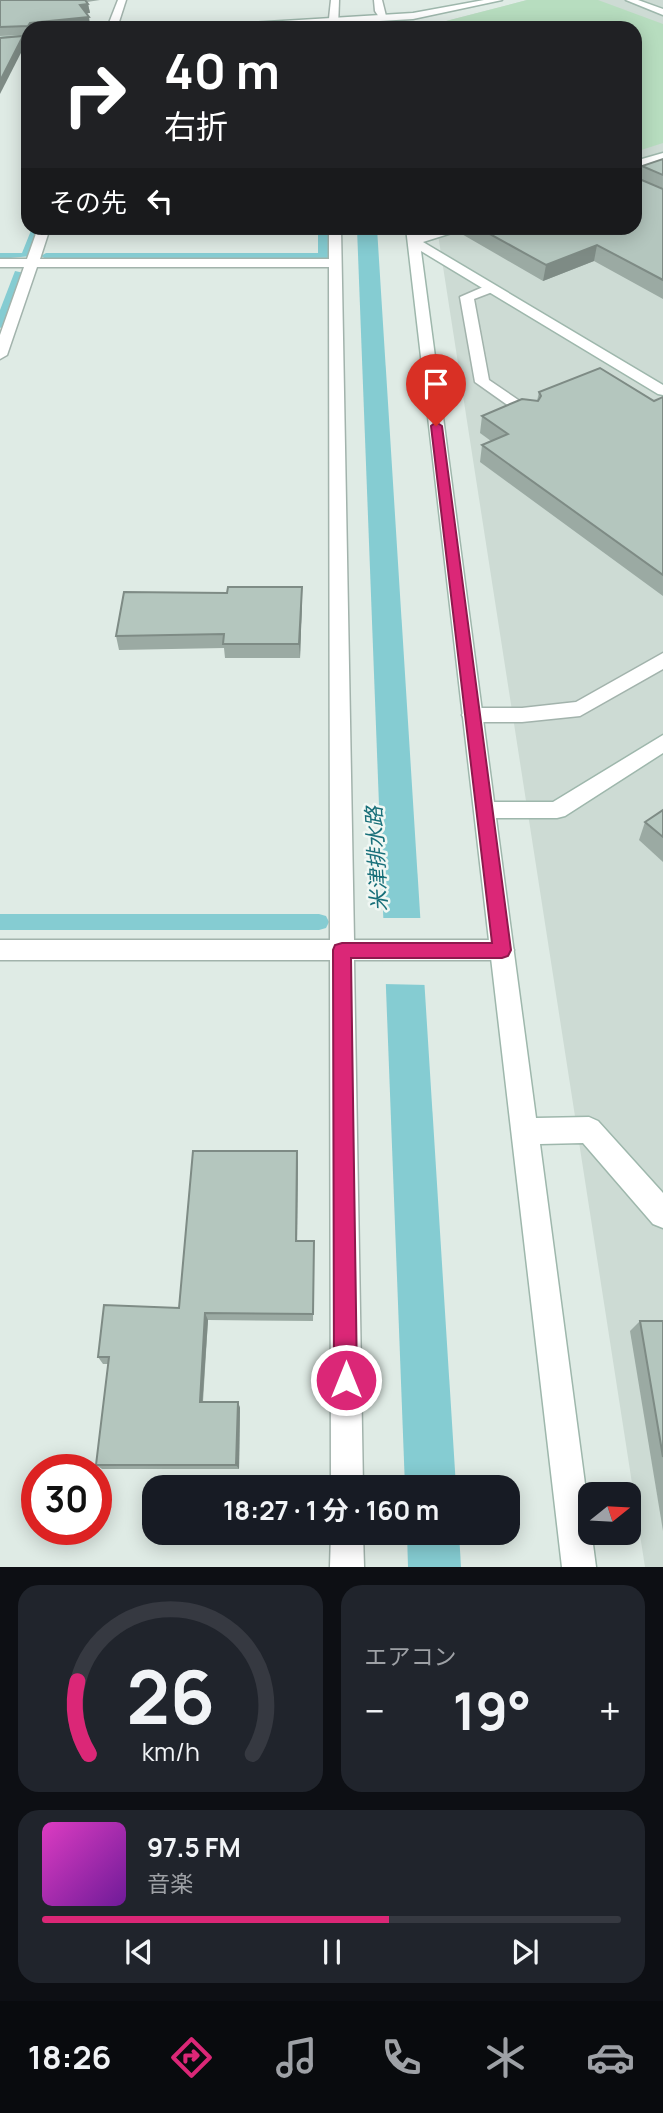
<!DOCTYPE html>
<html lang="ja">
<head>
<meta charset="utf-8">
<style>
  body { margin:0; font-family:Manrope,"Noto Sans JP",sans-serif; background:#20242c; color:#f1f3f6; height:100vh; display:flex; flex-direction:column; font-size:26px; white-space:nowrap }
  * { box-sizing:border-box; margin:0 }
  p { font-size:23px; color:#9ea1a6 }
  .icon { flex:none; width:38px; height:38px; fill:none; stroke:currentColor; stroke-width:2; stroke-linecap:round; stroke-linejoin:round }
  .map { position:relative; height:1567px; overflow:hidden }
  .panel { display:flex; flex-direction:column; gap:18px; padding:18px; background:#0d0f14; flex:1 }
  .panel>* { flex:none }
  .top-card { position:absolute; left:21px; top:21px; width:621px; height:214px; border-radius:21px; box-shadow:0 4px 18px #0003; background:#202124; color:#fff; overflow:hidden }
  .needle { width:46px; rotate:72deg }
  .tools { position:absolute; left:578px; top:1482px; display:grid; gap:14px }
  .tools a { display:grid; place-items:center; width:63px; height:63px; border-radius:14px; background:#171b24; box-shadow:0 4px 18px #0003; font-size:35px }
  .speed { position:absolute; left:21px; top:1454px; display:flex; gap:14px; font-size:35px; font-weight:700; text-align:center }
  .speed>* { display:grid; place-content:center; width:91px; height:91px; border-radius:50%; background:#171b24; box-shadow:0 4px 18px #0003; line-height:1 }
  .speed .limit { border:10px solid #d22; background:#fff; color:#111 }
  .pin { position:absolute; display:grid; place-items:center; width:60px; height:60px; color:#fff; margin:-72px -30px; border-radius:50% 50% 50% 0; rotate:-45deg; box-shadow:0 0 7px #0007 }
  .pin .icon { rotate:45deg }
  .me { position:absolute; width:77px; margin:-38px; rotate:0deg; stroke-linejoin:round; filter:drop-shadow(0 0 5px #0008) }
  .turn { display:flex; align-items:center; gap:24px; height:147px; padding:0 28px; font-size:32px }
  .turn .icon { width:91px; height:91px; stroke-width:2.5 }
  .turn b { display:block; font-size:49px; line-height:60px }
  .then { display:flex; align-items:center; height:66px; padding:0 28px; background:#0003; gap:14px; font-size:26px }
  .big { font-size:52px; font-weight:700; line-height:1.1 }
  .panel .card { flex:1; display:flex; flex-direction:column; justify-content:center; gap:10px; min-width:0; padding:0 24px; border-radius:21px; background:#20242c }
  .panel .dial { align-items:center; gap:0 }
  .dial svg { height:182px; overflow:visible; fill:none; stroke:#363941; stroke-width:7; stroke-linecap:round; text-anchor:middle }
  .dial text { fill:#f1f3f6; stroke:none }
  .song { display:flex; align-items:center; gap:21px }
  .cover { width:84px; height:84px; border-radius:10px; background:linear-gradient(135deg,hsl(310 70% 55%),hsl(280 70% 35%)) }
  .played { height:7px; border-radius:4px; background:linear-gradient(90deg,#db2777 60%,#363941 60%) }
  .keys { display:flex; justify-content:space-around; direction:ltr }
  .heat { display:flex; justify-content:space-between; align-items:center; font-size:38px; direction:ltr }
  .panel .tiles { flex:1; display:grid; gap:18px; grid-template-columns:1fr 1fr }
  .card:last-child { grid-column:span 2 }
  .trip { position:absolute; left:142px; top:1475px; width:378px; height:70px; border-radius:21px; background:#171b24; box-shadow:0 4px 18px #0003; font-weight:700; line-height:70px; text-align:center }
  .tabs { display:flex; height:112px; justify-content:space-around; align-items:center; background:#090b0e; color:#9ea1a6 }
  .tabs .icon { width:49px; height:49px }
  .tabs .selected { color:#db2777 }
  .tabs b { font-size:32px; color:#f1f3f6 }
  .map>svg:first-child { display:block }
  .built { fill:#cddbd4 }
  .green { fill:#b7ddbf }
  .water { fill:#85ccd2 }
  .pier { fill:#dfebe5 }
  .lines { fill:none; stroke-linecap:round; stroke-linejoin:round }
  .stream { fill:#85ccd2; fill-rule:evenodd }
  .lane-casing { stroke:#a2b3ac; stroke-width:3 }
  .street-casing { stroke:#a2b3ac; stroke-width:3 }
  .secondary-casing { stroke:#9eb7ac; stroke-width:3 }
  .path { stroke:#7eb09d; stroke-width:2; stroke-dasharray:2 2.5; stroke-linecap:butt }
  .lane { fill:#fff; fill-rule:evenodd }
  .street { fill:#fff; fill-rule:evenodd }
  .secondary { fill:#fff; fill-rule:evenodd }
  .wall { fill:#9baaa3 }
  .shaded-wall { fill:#7e8b85 }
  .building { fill:#b4c6be; stroke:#7e8b85; stroke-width:2 }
  .route { fill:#db2777; stroke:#8e194d; stroke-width:2 }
  .labels { text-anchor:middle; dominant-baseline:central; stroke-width:5; stroke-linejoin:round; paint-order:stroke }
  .water-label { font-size:21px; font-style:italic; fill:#186f79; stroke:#f0f7f3 }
</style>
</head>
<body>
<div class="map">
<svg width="663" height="1567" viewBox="0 0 663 1567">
  <rect width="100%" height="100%" fill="#dfebe5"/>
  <polygon class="built" points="527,0 663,0 663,1567 645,1567 437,228 635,228 635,28 419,28"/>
  <polygon class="green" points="527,0 598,0 663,24 663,143 635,152 635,28 419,28"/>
  <g class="water">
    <polygon points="357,228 377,228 456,1487 405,1487"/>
    <polygon points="407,1533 459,1533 461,1567 408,1567"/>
  </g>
  <polygon class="pier" points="380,918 424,918 428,985 383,984"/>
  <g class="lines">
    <g class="stream">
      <polygon points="319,26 323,26 324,28 315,28"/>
      <polygon points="28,44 28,48 0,49 0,45"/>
      <polygon points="32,228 42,228 31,256 0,259 0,253 22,253"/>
      <polygon points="318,228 328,228 329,258 46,259 41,256 46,253 318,253"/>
      <polygon points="15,271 24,273 6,325 0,328 0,310"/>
      <polygon points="0,914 319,914 326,916 329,922 326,928 319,930 0,930"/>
    </g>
    <g class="lane-casing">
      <g id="lane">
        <polygon points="490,284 497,288 495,291 474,299 489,380 533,410 536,413 533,416 523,416 475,382 460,297"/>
        <polygon points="663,653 663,669 580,716 522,722 472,722 465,720 462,715 465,710 472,708 522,708 576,702"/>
      </g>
    </g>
    <g class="street-casing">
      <g id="street">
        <polygon points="118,0 126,0 117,28 107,28"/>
        <polygon points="331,0 339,0 338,28 328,28"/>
        <polygon points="374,0 382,0 387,20 381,20 375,11"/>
        <polygon points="38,228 50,228 40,259 329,259 329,228 341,228 354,940 502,940 510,943 514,950 510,957 502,960 354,960 363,1488 331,1488 330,960 0,960 0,940 330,940 329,267 37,267 7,355 0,359 0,335 24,267 0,267 0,259 27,259"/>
        <polygon points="331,1533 363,1533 364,1567 330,1567"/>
      </g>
    </g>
    <g class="secondary-casing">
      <g id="secondary">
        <polygon points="484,0 502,0 413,19 261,28 212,28 217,25 413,13"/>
        <polygon points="626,0 638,0 663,9 663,15"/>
        <polygon points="28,36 28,42 0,44 0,38"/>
        <polygon points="663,153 663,160 635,168 635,161"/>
        <polygon points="406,228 418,228 419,235 443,228 460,228 458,231 423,242 663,385 663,395 658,394 421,251 494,802 553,802 663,735 663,753 565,816 557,818 496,818 536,1118 589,1117 598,1121 663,1193 663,1228 653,1224 583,1143 540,1144 596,1567 562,1567"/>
      </g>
    </g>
    <polyline class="path" points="599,28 610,25"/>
    <use href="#lane" class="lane"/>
    <use href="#street" class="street"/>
    <use href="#secondary" class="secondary"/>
  </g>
  <g class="wall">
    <polygon points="0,0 100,0 87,2 88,4 90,13 86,13 90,25 65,28 28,28 28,35 0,36"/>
    <polygon points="663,159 663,299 594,261 543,281 460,233 460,228 635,228 637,178 639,179 642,166"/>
    <polygon points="539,392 654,401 663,397 663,596 480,462 482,445 491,441 480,433 482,416 537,401"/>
    <polygon points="302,602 300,658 225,658 224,648 119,650 116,636"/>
    <polygon points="663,810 663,862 639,840 645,822"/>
    <polygon points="297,1151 297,1241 314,1241 313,1321 208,1320 203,1402 238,1402 240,1408 239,1469 102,1469 96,1465 108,1364 103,1364 98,1357 179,1308"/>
    <polygon points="640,1321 663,1321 663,1531 630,1331"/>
  </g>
  <g class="shaded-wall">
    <polygon points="88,4 90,13 81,14 80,5"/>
    <polygon points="89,17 90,25 65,28 29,28 28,26 30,23"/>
    <polygon points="23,36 25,45 0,94 0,81"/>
    <polygon points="597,245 594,261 543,281 546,265"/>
    <polygon points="302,587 302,602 300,658 299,644"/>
    <polygon points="297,1151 298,1161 297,1249 296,1241"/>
    <polygon points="205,1313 208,1320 202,1408 200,1402"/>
    <polygon points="238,1402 240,1408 239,1469 236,1465"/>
  </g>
  <g class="building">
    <polygon points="0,0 85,0 88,4 80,5 89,17 30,23 28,26 0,27"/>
    <polygon points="23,36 0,81 0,38"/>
    <polygon points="663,159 663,175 642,166"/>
    <polygon points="636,169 637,178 663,189 663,280 597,245 546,265 479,228 635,228"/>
    <polygon points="600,368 654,401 663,397 663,575 482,445 508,434 482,416 522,399 538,401 541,396 539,392"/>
    <polygon points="228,587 302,587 299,644 223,644 224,634 116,636 124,592 227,593"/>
    <polygon points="663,810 663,837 645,822"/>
    <polygon points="193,1151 297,1151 296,1241 314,1241 313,1314 205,1313 200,1402 238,1402 236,1465 96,1465 109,1357 98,1357 104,1305 179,1308"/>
    <polygon points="640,1321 663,1321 663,1457"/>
  </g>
  <polygon class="route" points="436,422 442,426 511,950 508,956 502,958 351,958 357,1380 354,1388 346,1392 337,1388 334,1380 333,950 335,945 342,943 492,943 431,426"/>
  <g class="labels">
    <g class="water-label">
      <text transform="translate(376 859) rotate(-93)">米津排水路</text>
    </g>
  </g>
</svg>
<div class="tools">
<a><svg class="needle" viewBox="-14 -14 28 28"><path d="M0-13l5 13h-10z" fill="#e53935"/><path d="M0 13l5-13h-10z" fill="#9ea1a6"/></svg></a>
</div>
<div class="speed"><div class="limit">30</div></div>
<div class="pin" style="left:436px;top:426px;background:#d93025"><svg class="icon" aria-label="arrive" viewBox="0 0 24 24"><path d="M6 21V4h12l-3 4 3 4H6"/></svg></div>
<svg class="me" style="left:346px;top:1380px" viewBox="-20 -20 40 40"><circle r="17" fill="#db2777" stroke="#fff" stroke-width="3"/><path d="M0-11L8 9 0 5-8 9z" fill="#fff"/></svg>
<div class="trip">18:27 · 1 分 · 160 m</div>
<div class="top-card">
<div class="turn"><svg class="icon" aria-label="right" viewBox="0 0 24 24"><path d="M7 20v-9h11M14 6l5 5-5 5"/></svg><div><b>40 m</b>右折</div></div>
<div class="then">その先<svg class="icon" aria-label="left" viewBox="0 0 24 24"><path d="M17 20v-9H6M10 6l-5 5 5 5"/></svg></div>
</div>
</div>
<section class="panel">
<div class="tiles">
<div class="card dial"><svg viewBox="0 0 100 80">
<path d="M14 69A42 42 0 1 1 86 69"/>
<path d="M14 69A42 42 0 0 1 9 37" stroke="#db2777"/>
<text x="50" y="56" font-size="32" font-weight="700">26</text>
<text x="50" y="72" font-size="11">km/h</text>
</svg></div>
<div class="card"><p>エアコン</p>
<div class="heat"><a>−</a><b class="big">19°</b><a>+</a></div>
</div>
<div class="card">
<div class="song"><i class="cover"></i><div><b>97.5 FM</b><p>音楽</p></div></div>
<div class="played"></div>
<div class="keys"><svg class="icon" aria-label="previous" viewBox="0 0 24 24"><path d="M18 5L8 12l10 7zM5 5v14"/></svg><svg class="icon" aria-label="pause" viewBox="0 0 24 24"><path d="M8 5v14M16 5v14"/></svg><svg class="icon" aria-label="next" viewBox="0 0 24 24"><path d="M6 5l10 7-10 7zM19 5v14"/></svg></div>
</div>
</div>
</section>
<nav class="tabs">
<b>18:26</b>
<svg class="icon selected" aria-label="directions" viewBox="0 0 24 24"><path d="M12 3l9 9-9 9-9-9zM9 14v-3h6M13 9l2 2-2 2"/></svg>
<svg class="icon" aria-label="music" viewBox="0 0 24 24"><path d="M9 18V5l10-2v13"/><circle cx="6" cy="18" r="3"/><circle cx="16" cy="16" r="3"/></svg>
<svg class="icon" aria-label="phone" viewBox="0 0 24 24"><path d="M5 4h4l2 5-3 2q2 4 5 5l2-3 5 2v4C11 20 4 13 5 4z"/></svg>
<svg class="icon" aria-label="climate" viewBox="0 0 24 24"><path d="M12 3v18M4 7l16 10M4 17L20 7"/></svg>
<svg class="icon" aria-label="car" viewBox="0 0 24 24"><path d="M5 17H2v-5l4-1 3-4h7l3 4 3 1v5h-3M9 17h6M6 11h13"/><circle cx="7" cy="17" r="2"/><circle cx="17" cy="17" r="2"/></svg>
</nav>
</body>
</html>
